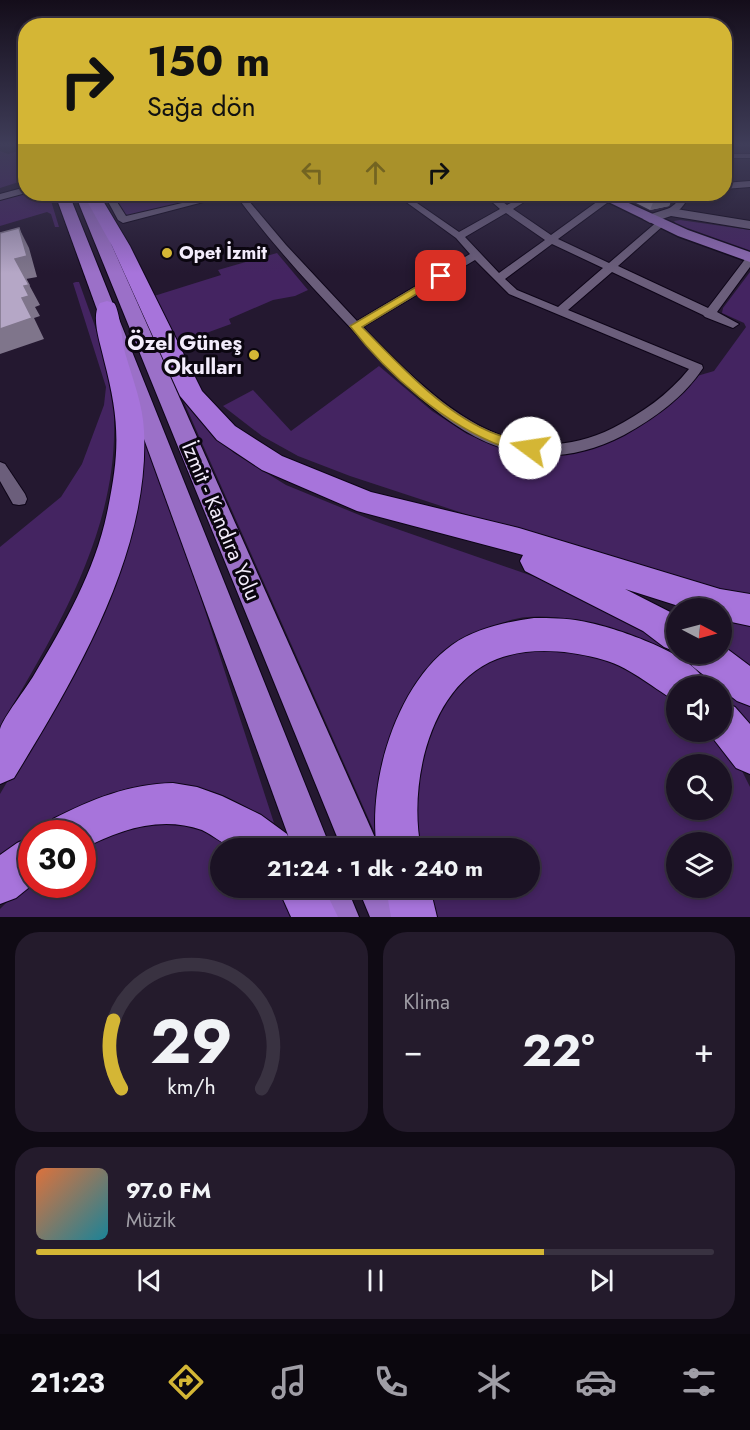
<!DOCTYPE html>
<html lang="tr">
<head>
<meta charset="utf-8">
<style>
  body { margin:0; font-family:Jost,sans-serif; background:#241b2c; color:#f1f3f6; height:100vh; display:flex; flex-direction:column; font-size:22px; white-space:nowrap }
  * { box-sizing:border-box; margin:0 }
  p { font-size:20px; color:#a09ea6 }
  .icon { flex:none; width:33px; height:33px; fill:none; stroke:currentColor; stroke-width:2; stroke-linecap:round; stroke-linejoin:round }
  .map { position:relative; height:917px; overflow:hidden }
  .details { display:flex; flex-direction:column; gap:15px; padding:15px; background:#0f0a14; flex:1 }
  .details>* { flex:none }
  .hud { position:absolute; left:18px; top:18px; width:714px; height:183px; border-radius:24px; box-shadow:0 3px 9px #0003,0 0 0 2px #393241; background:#d4b635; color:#111; overflow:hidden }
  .needle { width:39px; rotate:96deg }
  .buttons { position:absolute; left:666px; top:598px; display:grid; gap:12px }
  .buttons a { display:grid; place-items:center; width:66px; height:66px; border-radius:50%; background:#1b1224; box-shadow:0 3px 9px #0003,0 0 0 2px #393241; font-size:30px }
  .speed { position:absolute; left:18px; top:820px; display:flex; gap:12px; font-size:30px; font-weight:700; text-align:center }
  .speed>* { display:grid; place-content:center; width:78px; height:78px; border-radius:50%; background:#1b1224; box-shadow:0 3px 9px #0003,0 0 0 2px #393241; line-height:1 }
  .speed .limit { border:9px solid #d22; background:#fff; color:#111 }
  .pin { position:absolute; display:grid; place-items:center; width:51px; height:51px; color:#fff; margin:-26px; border-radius:12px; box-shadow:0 3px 9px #0006 }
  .me { position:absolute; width:66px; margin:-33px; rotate:284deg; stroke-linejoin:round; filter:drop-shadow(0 0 4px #0008) }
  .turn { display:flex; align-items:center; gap:21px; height:126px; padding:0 30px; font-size:27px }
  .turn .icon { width:78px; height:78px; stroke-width:2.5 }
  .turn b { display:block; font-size:42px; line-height:51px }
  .lanes { display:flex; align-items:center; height:57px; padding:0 30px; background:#0003; justify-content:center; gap:30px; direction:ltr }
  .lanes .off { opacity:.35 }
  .big { font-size:45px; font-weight:700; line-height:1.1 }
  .details .card { flex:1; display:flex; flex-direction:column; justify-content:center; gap:9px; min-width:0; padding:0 21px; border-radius:24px; background:#241b2c }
  .details .dial { align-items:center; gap:0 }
  .dial svg { height:156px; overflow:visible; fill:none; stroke:#393241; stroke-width:7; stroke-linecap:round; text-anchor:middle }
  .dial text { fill:#f1f3f6; stroke:none }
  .song { display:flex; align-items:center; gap:18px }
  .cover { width:72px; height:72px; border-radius:9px; background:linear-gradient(135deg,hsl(20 70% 55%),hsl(190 70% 35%)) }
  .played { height:6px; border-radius:3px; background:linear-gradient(90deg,#d4b635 75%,#393241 75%) }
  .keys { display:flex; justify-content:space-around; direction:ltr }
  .heat { display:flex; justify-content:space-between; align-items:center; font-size:33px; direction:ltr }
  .details .tiles { flex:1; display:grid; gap:15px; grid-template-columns:1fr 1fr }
  .card:last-child { grid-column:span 2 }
  .trip { position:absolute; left:210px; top:838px; width:330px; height:60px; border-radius:30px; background:#1b1224; box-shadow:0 3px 9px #0003,0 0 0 2px #393241; font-weight:700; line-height:60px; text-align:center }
  .menu { display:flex; height:96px; justify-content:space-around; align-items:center; background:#0b070e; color:#a09ea6 }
  .menu .icon { width:42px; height:42px }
  .menu .on { color:#d4b635 }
  .menu b { font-size:27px; color:#f1f3f6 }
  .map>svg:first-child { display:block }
  .green { fill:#442461; fill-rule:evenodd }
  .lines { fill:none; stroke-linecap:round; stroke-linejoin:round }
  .minor-casing { stroke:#0d0417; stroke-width:2 }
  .secondary-casing { stroke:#0d0417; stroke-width:2 }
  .primary-casing { stroke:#0d0417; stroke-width:3 }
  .trunk-casing { stroke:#0d0417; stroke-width:2 }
  .motorway-casing { stroke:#0d0417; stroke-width:2 }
  .minor { fill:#6b5e7b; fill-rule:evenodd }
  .secondary { fill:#6b5e7b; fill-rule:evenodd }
  .primary { fill:#8f6bb5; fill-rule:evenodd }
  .trunk { fill:#9b70c8; fill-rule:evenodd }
  .motorway { fill:#a774db; fill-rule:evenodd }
  .wall { fill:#9c90aa }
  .shaded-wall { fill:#7f758b }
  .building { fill:#b5a7c6; stroke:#7f758b; stroke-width:1.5 }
  .route { fill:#d4b635; stroke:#8a7622; stroke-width:1.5 }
  .poi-dot { fill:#d4b635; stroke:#0b0610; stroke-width:2 }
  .labels { text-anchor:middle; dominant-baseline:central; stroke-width:6; stroke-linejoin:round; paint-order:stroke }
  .far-poi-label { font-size:18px; font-weight:bold; fill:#f3ecfc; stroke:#0b0610; text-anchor:start }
  .poi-label { font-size:21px; font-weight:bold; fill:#f3ecfc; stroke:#0b0610; text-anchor:end }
  .street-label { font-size:21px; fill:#f3ecfc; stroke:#0b0610 }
</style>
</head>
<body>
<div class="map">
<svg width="750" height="917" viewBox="0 0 750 917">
  <rect width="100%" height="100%" fill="#241830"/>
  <g class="green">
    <polygon points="25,149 25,180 0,188 0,151 8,154"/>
    <polygon points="25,193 49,194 59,227 55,227 51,214 47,212 0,226 0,199"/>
    <polygon points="121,194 220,194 130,216 122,213 116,198"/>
    <polygon points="680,220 750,230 750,254 679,228 674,221"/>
    <polygon points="277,253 308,290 295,296 273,300 229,319 231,324 176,344 154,296 221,275 218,270"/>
    <polygon points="750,272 750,597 508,528 350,476 298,456 262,436 223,406 253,390 291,431 379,366 432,411 467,434 518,453 564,454 586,449 639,426 667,408 685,392 697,376 714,371 746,327 744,323 722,313 723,308"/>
    <path d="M76 282H79C91 316 105 351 113 386 115 398 114 411 114 423 117 533 54 635 0 727V547L61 497 82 464 104 405 106 387 73 283Z"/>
    <path d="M175 382 195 415 234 453 286 485 374 521 564 587 637 622 676 646V654H689L750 700V733L722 700V687C702 687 691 671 675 661 635 638 574 612 527 617 503 619 480 633 458 643L382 849Z"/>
    <path d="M136 410 160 472 274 823C251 809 223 792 196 787 119 773 57 815 0 858V794L67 680Z"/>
    <polygon points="722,613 750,622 750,666 722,645"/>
    <path d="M541 648 567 649 623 664 676 697V732H710L738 763 750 787V917H430L420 888H530V849H414L415 759 441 699 479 666 508 654ZM676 765H722V810H676ZM676 843H722V888H676Z"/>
    <polygon points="168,819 204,826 251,849 220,849 220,888 285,888 300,917 0,917 0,909 30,879 32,885 82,885 83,846 123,827"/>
  </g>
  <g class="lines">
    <g class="minor-casing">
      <g id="minor">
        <rect x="724" y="154" width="26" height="4"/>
        <polygon points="750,181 750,187 724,189 724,183"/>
        <polygon points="26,187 26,193 0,200 0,194"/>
        <polygon points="104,194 112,194 126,216 221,194 234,194 123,223 118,220"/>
        <path d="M235 194H243L286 245 357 321 470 254 456 238 395 194H404L459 232 500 209 483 194H492L507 205 527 194H537L513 209 551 235 605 196H611V200L558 239 609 263 658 221H664V225L618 266 708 308 746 258 750 257V267L717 312 739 324 733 328 705 317 703 315 612 272 568 310 702 365 703 368C684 397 655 418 624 435 503 498 421 403 344 321 306 281 268 239 235 194ZM506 213 545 240 499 273 465 237ZM552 244 603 268 558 307 517 290 505 279ZM475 260 509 294 689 369C668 395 642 413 613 428 509 480 430 396 363 327Z"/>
        <path d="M682 194H690C685 204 679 215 667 214V210L675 204Z"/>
        <polygon points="0,462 5,464 25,494 27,499 25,504 19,505 13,504 0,481"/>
      </g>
    </g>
    <g class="secondary-casing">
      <polygon id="secondary" points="670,208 750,221 750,229 671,216 650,223 643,219 645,216"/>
    </g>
    <g class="primary-casing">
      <polygon id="primary" points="592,194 609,194 688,230 750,252 750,262 678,236"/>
    </g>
    <g class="trunk-casing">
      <g id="trunk">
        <polygon points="55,194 69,194 331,849 293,849"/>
        <polygon points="75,194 89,194 380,849 342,849"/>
        <polygon points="307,888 347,888 359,917 319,917"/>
        <polygon points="358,888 398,888 410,917 370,917"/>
      </g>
    </g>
    <g class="motorway-casing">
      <g id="motorway">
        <polygon points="83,194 99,194 130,246 202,391 235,426 282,456 371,492 519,528 720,589 750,594 750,626 722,620 722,609 688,609 625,589 676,615 676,652 664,647 643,631 525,571 520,561 523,555 357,511 262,470 217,440 180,396 112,246"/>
        <path d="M107 301 114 303C120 310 122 343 126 356 133 380 143 405 144 431 150 553 75 678 14 778L0 784C0 769 0 742 0 729 3 718 27 687 34 675 64 625 95 571 107 513 120 452 120 421 104 360 101 345 90 316 100 303Z"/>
        <path d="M534 618C550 618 566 618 581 621 611 626 681 650 700 674 702 677 704 683 705 687H676V701C648 685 630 666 597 658 565 650 528 647 497 659 429 685 408 785 421 849H377C367 783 396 685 452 645 476 628 506 622 534 618Z"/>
        <polygon points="722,645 750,666 750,706 737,701 692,666 686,654 722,654"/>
        <polygon points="722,701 735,707 750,724 750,774 736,768 708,732 722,732"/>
        <path d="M173 783 197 787 222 796 261 815 287 834 294 849C276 849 255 852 238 849 226 847 213 835 202 830 160 815 119 830 82 849V834H47L53 819C92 799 129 784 173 783Z"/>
        <polygon points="32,836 32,885 16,898 0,904 0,855 17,843"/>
        <polygon points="278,888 324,888 338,917 291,917"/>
        <polygon points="386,888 430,888 437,917 391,917"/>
      </g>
    </g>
    <use href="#minor" class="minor"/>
    <use href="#secondary" class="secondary"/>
    <use href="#primary" class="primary"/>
    <use href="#trunk" class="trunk"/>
    <use href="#motorway" class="motorway"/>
  </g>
  <polygon class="wall" points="640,194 674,194 669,206 650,210 636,203"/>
  <g class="shaded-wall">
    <polygon points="664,194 674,194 669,206 650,210 656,195"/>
    <polygon points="19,228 29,248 37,277 26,279 40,305 35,307 40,316 34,318 44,339 0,354 0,329 22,298 24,286 15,259"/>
  </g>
  <polygon class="building" points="19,228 27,256 15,259 29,285 24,286 29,296 22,298 32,318 0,329 0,233"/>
  <linearGradient id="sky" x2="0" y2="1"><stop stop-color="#140d1a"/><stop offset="0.53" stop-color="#3f3d59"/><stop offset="1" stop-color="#3f3d59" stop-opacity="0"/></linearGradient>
  <rect width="750" height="273" fill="url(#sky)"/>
  <path class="route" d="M438 274 446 276 362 327C398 363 439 409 486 430 502 438 518 440 535 445L537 448 535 452C525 455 513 451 504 447 445 425 388 375 350 326Z"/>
  <g class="poi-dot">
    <circle cx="167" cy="253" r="6"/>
    <circle cx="254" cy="355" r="6"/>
  </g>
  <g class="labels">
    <g class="far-poi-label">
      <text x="179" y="253">Opet İzmit</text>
    </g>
    <g class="poi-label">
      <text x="242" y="343">Özel Güneş<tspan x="242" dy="24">Okulları</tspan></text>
    </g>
    <g class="street-label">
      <text transform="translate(221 521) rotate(67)">İzmit - Kandıra Yolu</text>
    </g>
  </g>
</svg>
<div class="buttons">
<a><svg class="needle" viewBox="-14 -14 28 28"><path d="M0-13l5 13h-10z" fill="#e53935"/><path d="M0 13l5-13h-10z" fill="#a09ea6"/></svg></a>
<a><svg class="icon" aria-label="sound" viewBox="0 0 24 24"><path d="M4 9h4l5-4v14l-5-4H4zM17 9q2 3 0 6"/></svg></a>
<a><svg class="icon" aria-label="search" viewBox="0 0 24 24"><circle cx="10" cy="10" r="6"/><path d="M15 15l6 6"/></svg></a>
<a><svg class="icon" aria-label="layers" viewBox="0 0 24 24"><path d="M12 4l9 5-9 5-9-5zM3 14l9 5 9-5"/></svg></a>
</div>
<div class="speed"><div class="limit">30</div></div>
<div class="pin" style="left:441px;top:276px;background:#d93025"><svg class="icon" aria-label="arrive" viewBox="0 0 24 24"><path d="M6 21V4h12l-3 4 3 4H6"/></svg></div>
<svg class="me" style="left:530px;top:448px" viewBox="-20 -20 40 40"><circle r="19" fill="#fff"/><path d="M0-13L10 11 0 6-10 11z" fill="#d4b635"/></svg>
<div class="trip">21:24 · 1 dk · 240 m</div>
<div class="hud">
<div class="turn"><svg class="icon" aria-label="right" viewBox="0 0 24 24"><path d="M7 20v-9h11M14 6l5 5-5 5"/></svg><div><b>150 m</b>Sağa dön</div></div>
<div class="lanes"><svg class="icon off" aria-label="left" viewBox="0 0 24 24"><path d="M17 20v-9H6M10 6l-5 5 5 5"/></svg><svg class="icon off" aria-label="ahead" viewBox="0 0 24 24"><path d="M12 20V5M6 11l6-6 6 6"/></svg><svg class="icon" aria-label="right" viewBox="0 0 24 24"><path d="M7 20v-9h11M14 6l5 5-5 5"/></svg></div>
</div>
</div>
<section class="details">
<div class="tiles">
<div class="card dial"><svg viewBox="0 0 100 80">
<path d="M14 69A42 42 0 1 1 86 69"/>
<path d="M14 69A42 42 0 0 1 10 34" stroke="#d4b635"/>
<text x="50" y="56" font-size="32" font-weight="700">29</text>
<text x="50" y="72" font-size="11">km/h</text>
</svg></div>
<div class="card"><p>Klima</p>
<div class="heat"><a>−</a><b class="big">22°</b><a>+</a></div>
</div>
<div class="card">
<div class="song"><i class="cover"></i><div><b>97.0 FM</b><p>Müzik</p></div></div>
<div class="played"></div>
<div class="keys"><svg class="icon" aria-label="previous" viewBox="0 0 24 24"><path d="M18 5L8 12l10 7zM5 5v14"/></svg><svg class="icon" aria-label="pause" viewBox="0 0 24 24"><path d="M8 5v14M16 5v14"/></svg><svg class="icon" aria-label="next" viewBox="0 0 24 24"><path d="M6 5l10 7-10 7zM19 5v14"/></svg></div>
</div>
</div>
</section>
<nav class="menu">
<b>21:23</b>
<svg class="icon on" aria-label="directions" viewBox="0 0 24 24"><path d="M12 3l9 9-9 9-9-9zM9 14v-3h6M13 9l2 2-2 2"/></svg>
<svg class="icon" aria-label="music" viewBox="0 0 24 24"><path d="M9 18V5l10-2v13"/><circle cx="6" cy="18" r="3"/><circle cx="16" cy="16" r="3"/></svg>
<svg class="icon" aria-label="phone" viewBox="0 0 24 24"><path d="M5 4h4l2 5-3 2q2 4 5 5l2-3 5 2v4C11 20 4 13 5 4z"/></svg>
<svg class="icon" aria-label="climate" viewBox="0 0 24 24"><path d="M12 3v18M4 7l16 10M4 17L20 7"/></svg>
<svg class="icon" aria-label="car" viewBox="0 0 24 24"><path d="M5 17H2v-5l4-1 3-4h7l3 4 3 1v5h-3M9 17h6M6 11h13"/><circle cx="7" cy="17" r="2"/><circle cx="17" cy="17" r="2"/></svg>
<svg class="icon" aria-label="filters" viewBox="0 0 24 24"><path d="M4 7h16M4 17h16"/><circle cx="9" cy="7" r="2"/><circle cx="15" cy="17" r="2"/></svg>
</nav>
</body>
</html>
